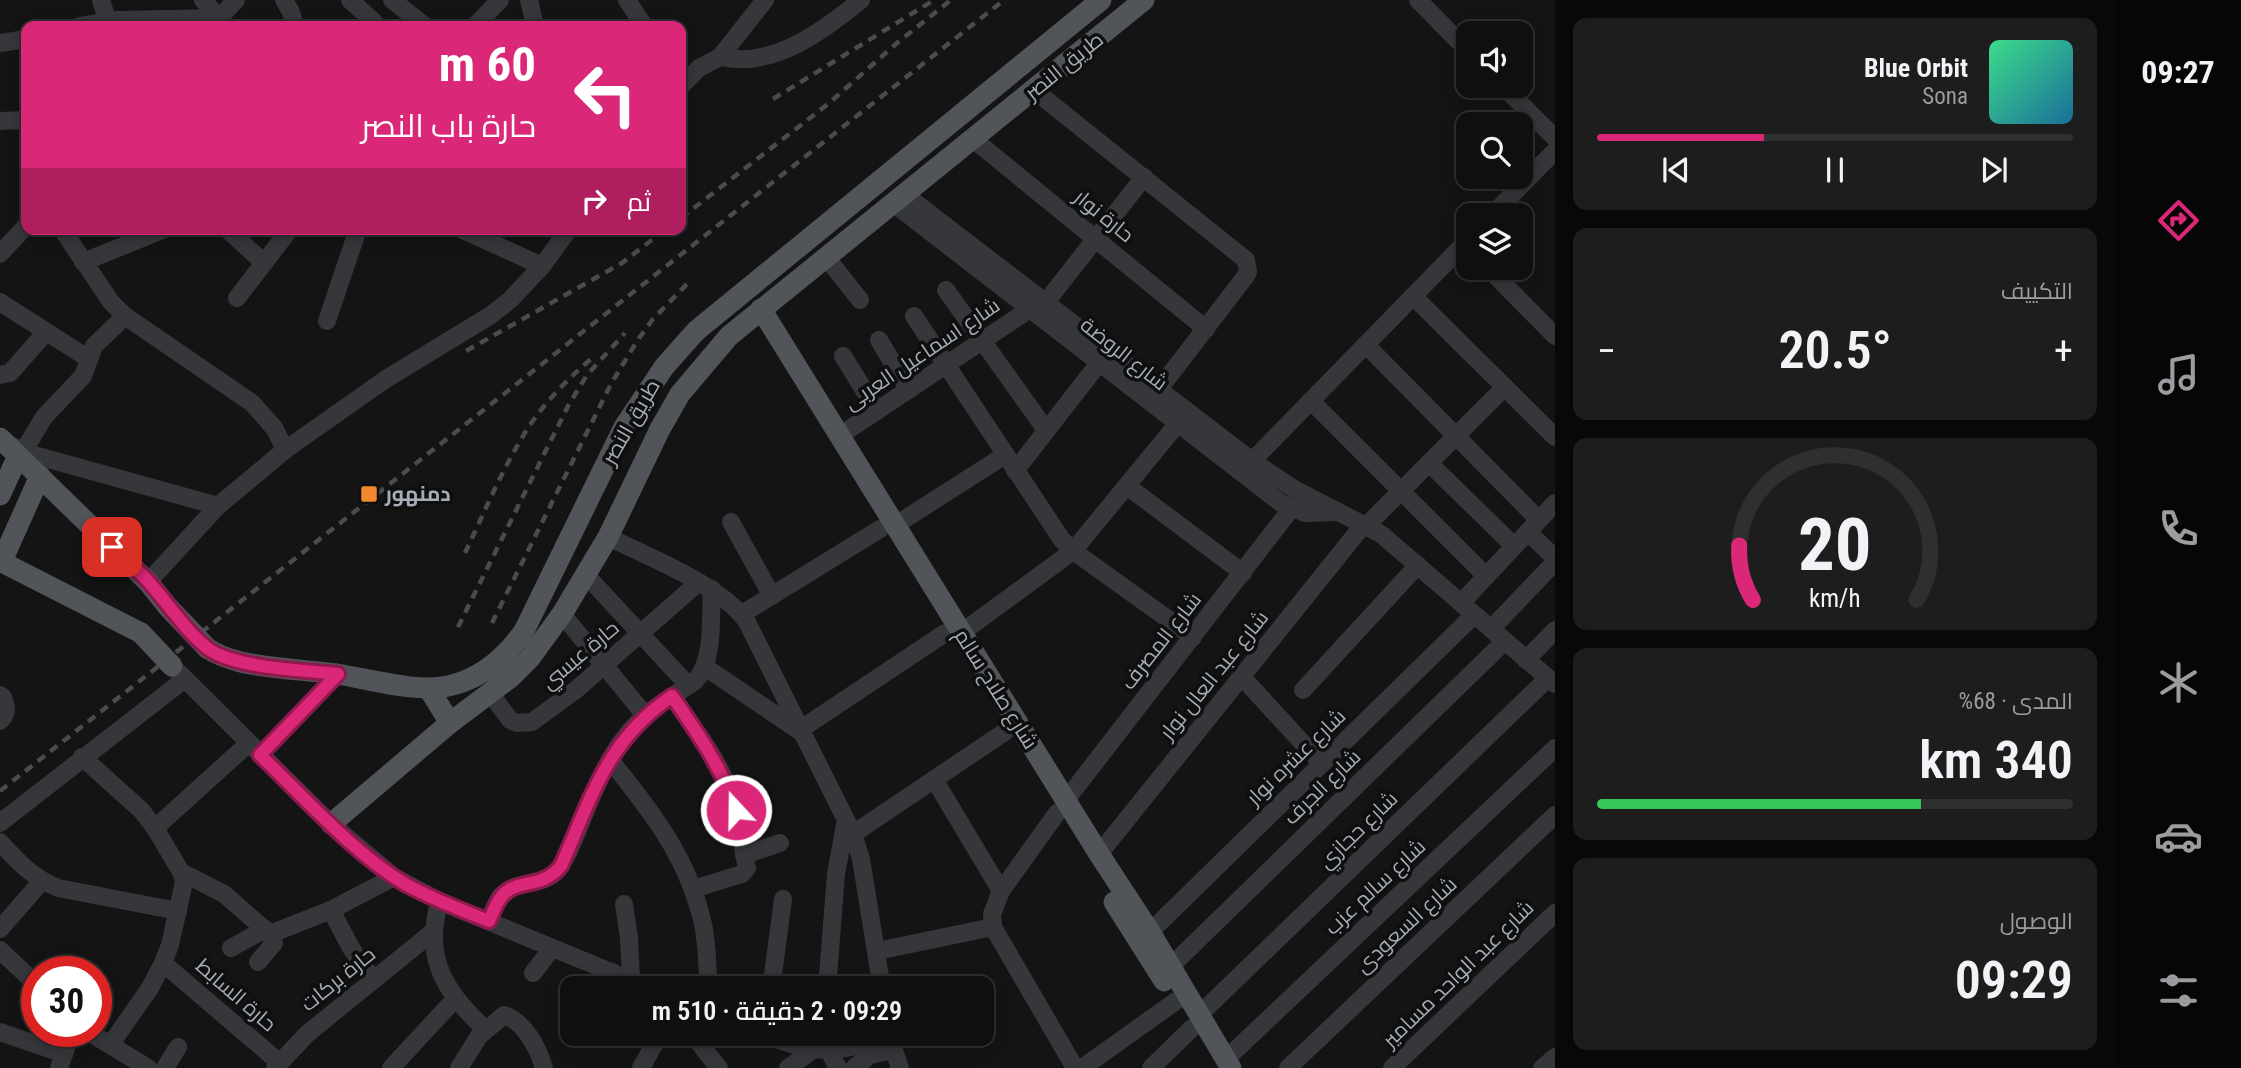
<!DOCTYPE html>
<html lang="ar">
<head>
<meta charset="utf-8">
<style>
  body { margin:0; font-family:"Roboto Condensed",Cairo,sans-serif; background:#1d1d1e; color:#f1f3f6; direction:rtl; height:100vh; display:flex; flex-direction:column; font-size:26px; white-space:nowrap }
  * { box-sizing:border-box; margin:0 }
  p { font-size:23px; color:#9b9c9f }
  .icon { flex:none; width:38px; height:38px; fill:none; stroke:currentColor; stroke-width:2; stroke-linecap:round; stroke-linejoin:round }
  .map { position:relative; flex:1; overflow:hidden; direction:ltr }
  .drawer { display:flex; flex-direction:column; gap:18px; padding:18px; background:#080809; width:560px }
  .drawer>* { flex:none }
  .banner { position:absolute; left:21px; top:21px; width:665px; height:214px; border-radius:14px; box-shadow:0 4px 18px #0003,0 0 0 2px #2f2f30; direction:rtl; background:#db2777; color:#fff; overflow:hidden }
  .controls { position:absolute; left:1456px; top:21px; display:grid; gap:14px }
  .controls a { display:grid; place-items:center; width:77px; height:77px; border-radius:14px; background:#0f0f10; box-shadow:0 4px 18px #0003,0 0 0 2px #2f2f30; font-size:35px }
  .speed { position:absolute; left:21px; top:956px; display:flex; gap:14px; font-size:35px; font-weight:700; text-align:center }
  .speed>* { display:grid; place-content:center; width:91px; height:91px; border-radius:50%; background:#0f0f10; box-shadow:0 4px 18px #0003,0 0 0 2px #2f2f30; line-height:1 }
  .speed .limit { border:10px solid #d22; background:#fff; color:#111 }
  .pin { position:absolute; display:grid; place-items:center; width:60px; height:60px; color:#fff; margin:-30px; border-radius:14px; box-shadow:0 4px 10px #0006 }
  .me { position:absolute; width:77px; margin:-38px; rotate:339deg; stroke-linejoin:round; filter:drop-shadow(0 0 5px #0008) }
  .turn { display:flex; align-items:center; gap:24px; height:147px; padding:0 35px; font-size:32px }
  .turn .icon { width:91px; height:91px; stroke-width:2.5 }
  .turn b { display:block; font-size:49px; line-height:60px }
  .then { display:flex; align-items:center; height:66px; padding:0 35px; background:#0003; gap:14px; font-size:26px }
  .big { font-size:52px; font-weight:600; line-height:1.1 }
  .drawer .card { flex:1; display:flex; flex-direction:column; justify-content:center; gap:10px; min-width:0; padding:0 24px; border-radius:14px; background:#1d1d1e }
  .drawer .dial { align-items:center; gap:0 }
  .dial svg { height:182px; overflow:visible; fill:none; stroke:#2f2f30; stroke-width:7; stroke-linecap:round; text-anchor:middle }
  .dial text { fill:#f1f3f6; stroke:none }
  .song { display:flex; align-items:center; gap:21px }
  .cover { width:84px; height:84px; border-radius:10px; background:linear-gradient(135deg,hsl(150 70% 55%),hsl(200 70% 35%)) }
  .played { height:7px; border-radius:4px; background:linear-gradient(90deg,#db2777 35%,#2f2f30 35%) }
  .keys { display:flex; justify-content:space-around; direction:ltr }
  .heat { display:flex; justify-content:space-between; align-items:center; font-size:38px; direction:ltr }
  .charge { height:10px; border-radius:5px; background:linear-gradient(90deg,#34c759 68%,#2f2f30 0) }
  .trip { position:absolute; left:560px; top:976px; width:434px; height:70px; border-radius:14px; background:#0f0f10; box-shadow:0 4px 18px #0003,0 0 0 2px #2f2f30; font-weight:600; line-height:70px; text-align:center; direction:rtl }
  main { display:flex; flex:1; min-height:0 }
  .dock { display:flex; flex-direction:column; width:126px; justify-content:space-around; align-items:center; background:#060606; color:#9b9c9f }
  .dock .icon { width:49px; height:49px }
  .dock .selected { color:#db2777 }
  .dock b { font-size:32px; color:#f1f3f6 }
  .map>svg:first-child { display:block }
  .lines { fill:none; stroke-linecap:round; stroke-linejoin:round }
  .minor { stroke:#35373a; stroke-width:18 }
  .major { stroke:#515459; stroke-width:21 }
  .rail { stroke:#484b4f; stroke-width:4.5; stroke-dasharray:9 7; stroke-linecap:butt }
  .major-bridge { stroke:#515459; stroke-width:21 }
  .route-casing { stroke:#8e194d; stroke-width:18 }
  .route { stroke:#db2777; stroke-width:12 }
  .poi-dot { fill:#f2892f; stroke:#0f0f10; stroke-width:2.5 }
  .labels { text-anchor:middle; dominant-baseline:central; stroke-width:7; stroke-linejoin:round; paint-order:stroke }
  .street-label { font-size:21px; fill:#a5aeb6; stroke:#0f0f10 }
  .poi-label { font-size:21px; font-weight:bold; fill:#a5aeb6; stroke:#0f0f10; text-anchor:start }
</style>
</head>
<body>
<main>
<nav class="dock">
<b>09:27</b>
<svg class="icon selected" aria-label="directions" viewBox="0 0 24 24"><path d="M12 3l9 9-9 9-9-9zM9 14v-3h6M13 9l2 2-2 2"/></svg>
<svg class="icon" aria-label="music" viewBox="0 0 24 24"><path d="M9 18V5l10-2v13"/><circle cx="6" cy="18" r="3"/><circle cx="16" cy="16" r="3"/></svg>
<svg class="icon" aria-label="phone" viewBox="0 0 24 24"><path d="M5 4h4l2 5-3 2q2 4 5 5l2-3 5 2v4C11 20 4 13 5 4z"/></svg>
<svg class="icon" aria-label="climate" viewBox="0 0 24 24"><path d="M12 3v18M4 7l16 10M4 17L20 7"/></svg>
<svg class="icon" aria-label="car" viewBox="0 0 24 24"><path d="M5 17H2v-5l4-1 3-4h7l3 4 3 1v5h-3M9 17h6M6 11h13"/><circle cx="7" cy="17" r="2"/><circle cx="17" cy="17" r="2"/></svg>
<svg class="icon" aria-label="filters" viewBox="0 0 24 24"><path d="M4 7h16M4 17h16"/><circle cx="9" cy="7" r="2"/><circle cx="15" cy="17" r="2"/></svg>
</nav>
<section class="drawer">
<div class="card">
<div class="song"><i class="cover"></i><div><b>Blue Orbit</b><p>Sona</p></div></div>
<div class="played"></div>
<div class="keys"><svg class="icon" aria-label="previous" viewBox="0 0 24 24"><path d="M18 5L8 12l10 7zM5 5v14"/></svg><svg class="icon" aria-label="pause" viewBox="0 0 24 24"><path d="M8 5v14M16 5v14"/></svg><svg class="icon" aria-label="next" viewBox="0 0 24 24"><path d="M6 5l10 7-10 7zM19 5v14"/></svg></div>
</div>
<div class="card"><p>التكييف</p>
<div class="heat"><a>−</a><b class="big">20.5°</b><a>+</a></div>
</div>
<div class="card dial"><svg viewBox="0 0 100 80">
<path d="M14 69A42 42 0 1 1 86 69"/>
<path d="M14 69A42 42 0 0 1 8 45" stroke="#db2777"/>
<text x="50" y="56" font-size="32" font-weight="700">20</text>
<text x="50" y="72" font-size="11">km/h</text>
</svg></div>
<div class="card"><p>المدى · 68%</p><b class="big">340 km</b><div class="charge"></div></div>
<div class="card"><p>الوصول</p><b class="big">09:29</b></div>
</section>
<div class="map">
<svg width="1555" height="1068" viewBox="0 0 1555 1068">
  <rect width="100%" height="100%" fill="#141415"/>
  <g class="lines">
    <g class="minor">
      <polyline points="101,0 109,26"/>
      <polyline points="203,0 219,18"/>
      <polyline points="284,0 291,12 295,26"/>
      <polyline points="350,0 374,22"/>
      <polyline points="392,0 425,26"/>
      <polyline points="529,0 535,26"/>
      <polyline points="627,0 644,26"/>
      <polyline points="1418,0 1468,51"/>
      <polyline points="80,26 117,20 219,18"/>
      <polyline points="212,26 236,0"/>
      <polyline points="475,26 500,0"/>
      <polyline points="0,43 26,39"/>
      <path d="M720 57C773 69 823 31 861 0"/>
      <polyline points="681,86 699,68 720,57 765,0"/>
      <polyline points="1503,86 1555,138"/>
      <polyline points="1034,90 1246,260 1248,272 1245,277 1159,389"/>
      <polyline points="0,121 26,120"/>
      <polyline points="973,139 1206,329"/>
      <polyline points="904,194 1252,461 1294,489 1381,534 1555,684"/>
      <polyline points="893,203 1281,503 1305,513 1339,512"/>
      <polyline points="1492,215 1555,151"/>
      <polyline points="62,229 111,302 125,316 252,403 275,429 285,450"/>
      <polyline points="227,229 264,263"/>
      <polyline points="461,229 542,266"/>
      <polyline points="0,254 26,226"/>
      <polyline points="826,257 860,300"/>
      <polyline points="83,262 165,229"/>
      <polyline points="1488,268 1555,336"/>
      <polyline points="946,290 1046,430"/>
      <polyline points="1413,296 1555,437"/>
      <polyline points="237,298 290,229"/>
      <polyline points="0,302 89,359"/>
      <polyline points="1046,302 1144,177"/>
      <polyline points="914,316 1062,540 1083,558 1193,637"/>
      <polyline points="327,321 358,229"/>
      <polyline points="879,340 909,390"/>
      <polyline points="1366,345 1539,520"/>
      <polyline points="843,356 877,411"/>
      <polyline points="0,375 10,373 46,332"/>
      <polyline points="1311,401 1486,576"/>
      <polyline points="839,436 1030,309"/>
      <polyline points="10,445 34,455 218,506"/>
      <polyline points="23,452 44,417 83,376 94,346 125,316"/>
      <polyline points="1252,461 1468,240"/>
      <polyline points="1429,463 1514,546"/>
      <polyline points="1015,471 1099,363"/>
      <polyline points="1127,486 1243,573"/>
      <polyline points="731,522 772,596"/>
      <polyline points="1367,525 1505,387"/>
      <polyline points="894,526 1005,455"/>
      <polyline points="1528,532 1555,558"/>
      <path d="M608 537C647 556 724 587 747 622L853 834 861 859 882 989"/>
      <polyline points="586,575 688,685"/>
      <polyline points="148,582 218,506 285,450 386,379 491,315 510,300 542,266 569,229"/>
      <polyline points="1461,603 1555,503"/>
      <polyline points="562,614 645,715"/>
      <polyline points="742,614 880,529"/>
      <polyline points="1491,629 1555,562"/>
      <polyline points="961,633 1073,551 1183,417"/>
      <polyline points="1526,660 1555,630"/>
      <polyline points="172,666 331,824 394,877 439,901 652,989"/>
      <polyline points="705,667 801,732"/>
      <polyline points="1242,677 1322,764"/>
      <polyline points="1303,690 1418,565"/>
      <polyline points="490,693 510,720 517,723 532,722 577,689 699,582"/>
      <path d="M0 695 3 697C7 707 8 713 0 721"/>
      <path d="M672 696C693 727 718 759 731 794 739 818 742 844 747 868L742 874 693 889"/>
      <polyline points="801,729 945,633"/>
      <polyline points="260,755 338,674"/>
      <polyline points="82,757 141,810 155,828 181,872 184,882 170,945 163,963 150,988 110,1045"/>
      <path d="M610 760C653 813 690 860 704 929 707 949 708 969 708 989"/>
      <polyline points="934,779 1001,891"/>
      <polyline points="1066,800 1291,509"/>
      <polyline points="0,823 185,679"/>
      <polyline points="155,828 249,743"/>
      <polyline points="853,834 1006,731"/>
      <path d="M0 842C18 862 33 878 58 888L178 911"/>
      <polyline points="1099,854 1364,524"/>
      <polyline points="744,855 780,843"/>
      <polyline points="181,872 224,894 270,934 274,943 258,962"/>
      <path d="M439 901C437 913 433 927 434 940 435 978 459 1005 485 1029"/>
      <polyline points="624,904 629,938 631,980"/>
      <polyline points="331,910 351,948 373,980"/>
      <path d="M489 921C492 914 495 904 500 897 514 879 542 887 557 871 569 857 581 821 589 803 603 770 619 737 647 714 662 702 679 692 695 681 715 660 710 617 712 589"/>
      <polyline points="993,927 992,914 1001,891 1057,813"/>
      <polyline points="0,929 41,882"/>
      <polyline points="1150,932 1474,615"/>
      <polyline points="270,934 331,910 394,877"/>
      <polyline points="231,948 265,929"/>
      <polyline points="0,950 37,985"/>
      <polyline points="877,951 993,927 1075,1068"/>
      <polyline points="163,963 280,1063"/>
      <polyline points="1171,966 1505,641"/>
      <polyline points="533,973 552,948"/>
      <polyline points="600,989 612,972"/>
      <polyline points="771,989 783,899"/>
      <polyline points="827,989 836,874 846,820"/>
      <polyline points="1200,1014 1547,679"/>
      <polyline points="87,1031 148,1068"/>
      <polyline points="0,1032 64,1054"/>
      <polyline points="692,1034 719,1068"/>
      <path d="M764 1034C812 1054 840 1056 888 1034"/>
      <polyline points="826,1034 829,1051 838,1068"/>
      <polyline points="890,1038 900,1068"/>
      <polyline points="1226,1059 1555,748"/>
      <polyline points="59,1068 72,1031"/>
      <polyline points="165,1068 178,1047"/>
      <polyline points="275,1068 307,1034 434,931"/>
      <polyline points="391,1068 455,999"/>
      <path d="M459 1068 479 1036 504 1015C525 1022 538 1048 544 1068"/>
      <polyline points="641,1068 660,1034"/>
      <polyline points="788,1068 813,1050"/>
      <polyline points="854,1068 870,1055 893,1050"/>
      <polyline points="1082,1068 1176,1001"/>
      <polyline points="1151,1068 1192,1028"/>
      <polyline points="1288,1068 1555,815"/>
      <polyline points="1392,1068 1555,913"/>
      <polyline points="1542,1068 1555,1057"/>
    </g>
    <g class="major">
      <polyline points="761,309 1099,854 1150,932 1231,1068"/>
      <polyline points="0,438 148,582 168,607"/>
      <polyline points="0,495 18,456"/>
      <polyline points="0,561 141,633"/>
      <polyline points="2,561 40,476"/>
      <path d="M207 648C217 655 229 659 241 662 272 669 305 670 337 674 369 679 417 693 448 686 481 679 505 658 524 631L624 427 664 367 696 331 1101 0"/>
      <polyline points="429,689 450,723"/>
      <polyline points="331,824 450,723 511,677 530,658 562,614 608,537 660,429 680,394 729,336 1144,0"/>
      <polyline points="1114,902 1164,981"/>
    </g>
    <g class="rail">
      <polyline points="773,99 934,0"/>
      <polyline points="681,218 828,104 897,43 951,0"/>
      <polyline points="466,351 622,263 666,229"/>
      <path d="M465 553C486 509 505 462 532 422 549 398 570 377 592 358"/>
      <polyline points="492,623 611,384 637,341 653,319 688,283"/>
      <polyline points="458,627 568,406 587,375 625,333"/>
      <polyline points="0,791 1004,0"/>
    </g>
    <g class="major-bridge">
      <polyline points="168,607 207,648"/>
      <polyline points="141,633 172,666"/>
    </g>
  </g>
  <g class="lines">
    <g class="route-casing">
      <path id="route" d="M112 547C124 558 136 569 147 580 165 599 195 645 217 654 250 669 302 670 338 674L260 755C305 798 352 852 405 884 432 899 461 910 489 921 493 913 496 903 502 896 517 878 541 890 561 866 592 797 606 741 672 696 697 732 722 768 736 810"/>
    </g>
    <use href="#route" class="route"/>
  </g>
  <rect class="poi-dot" x="360" y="485" width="18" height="18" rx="3.5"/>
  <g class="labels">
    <g class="street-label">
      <text transform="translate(1064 66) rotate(-39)">طريق النصر</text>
      <text transform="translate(1104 216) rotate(39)">حارة نوار</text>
      <text transform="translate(922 354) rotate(-34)">شارع اسماعيل العربى</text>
      <text transform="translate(1124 354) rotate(38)">شارع الروضة</text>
      <text transform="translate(631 422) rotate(-60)">طريق النصر</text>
      <text transform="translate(1161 641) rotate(-52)">شارع المصرف</text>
      <text transform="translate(580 655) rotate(-40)">حارة عيسي</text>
      <text transform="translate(1214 675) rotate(-51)">شارع عبد العال نوار</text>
      <text transform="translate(996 689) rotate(58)">شارع صلاح سالم</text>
      <text transform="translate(1296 757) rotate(-44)">شارع عشره نوار</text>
      <text transform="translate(1322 787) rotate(-44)">شارع الجرف</text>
      <text transform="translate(1358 830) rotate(-44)">شارع حجازي</text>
      <text transform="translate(1375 887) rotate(-43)">شارع سالم عزب</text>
      <text transform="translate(1406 925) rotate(-43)">شارع السعودى</text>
      <text transform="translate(1458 974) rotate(-44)">شارع عبد الواحد مسامير</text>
      <text transform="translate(338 979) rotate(-39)">حارة بركات</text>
      <text transform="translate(236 995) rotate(41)">حارة السابط</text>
    </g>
    <g class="poi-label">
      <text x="385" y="494">دمنهور</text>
    </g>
  </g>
</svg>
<div class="controls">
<a><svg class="icon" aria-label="sound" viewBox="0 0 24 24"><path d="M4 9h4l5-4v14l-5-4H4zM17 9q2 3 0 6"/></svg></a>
<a><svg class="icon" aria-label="search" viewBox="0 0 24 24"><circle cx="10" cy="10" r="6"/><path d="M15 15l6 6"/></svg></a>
<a><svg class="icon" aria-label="layers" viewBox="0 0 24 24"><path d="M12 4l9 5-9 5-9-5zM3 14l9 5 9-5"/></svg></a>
</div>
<div class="speed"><div class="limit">30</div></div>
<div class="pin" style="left:112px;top:547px;background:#d93025"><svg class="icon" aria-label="arrive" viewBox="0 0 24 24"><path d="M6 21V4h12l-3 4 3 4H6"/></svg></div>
<svg class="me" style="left:736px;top:810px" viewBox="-20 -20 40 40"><circle r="17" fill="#db2777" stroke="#fff" stroke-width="3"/><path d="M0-11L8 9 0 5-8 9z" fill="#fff"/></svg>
<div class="trip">09:29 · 2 دقيقة · 510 m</div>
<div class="banner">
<div class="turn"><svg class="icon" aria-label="left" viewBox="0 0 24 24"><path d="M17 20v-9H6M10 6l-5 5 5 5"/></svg><div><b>60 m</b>حارة باب النصر</div></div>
<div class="then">ثم<svg class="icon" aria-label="right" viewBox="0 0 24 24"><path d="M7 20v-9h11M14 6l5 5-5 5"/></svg></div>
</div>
</div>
</main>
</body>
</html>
